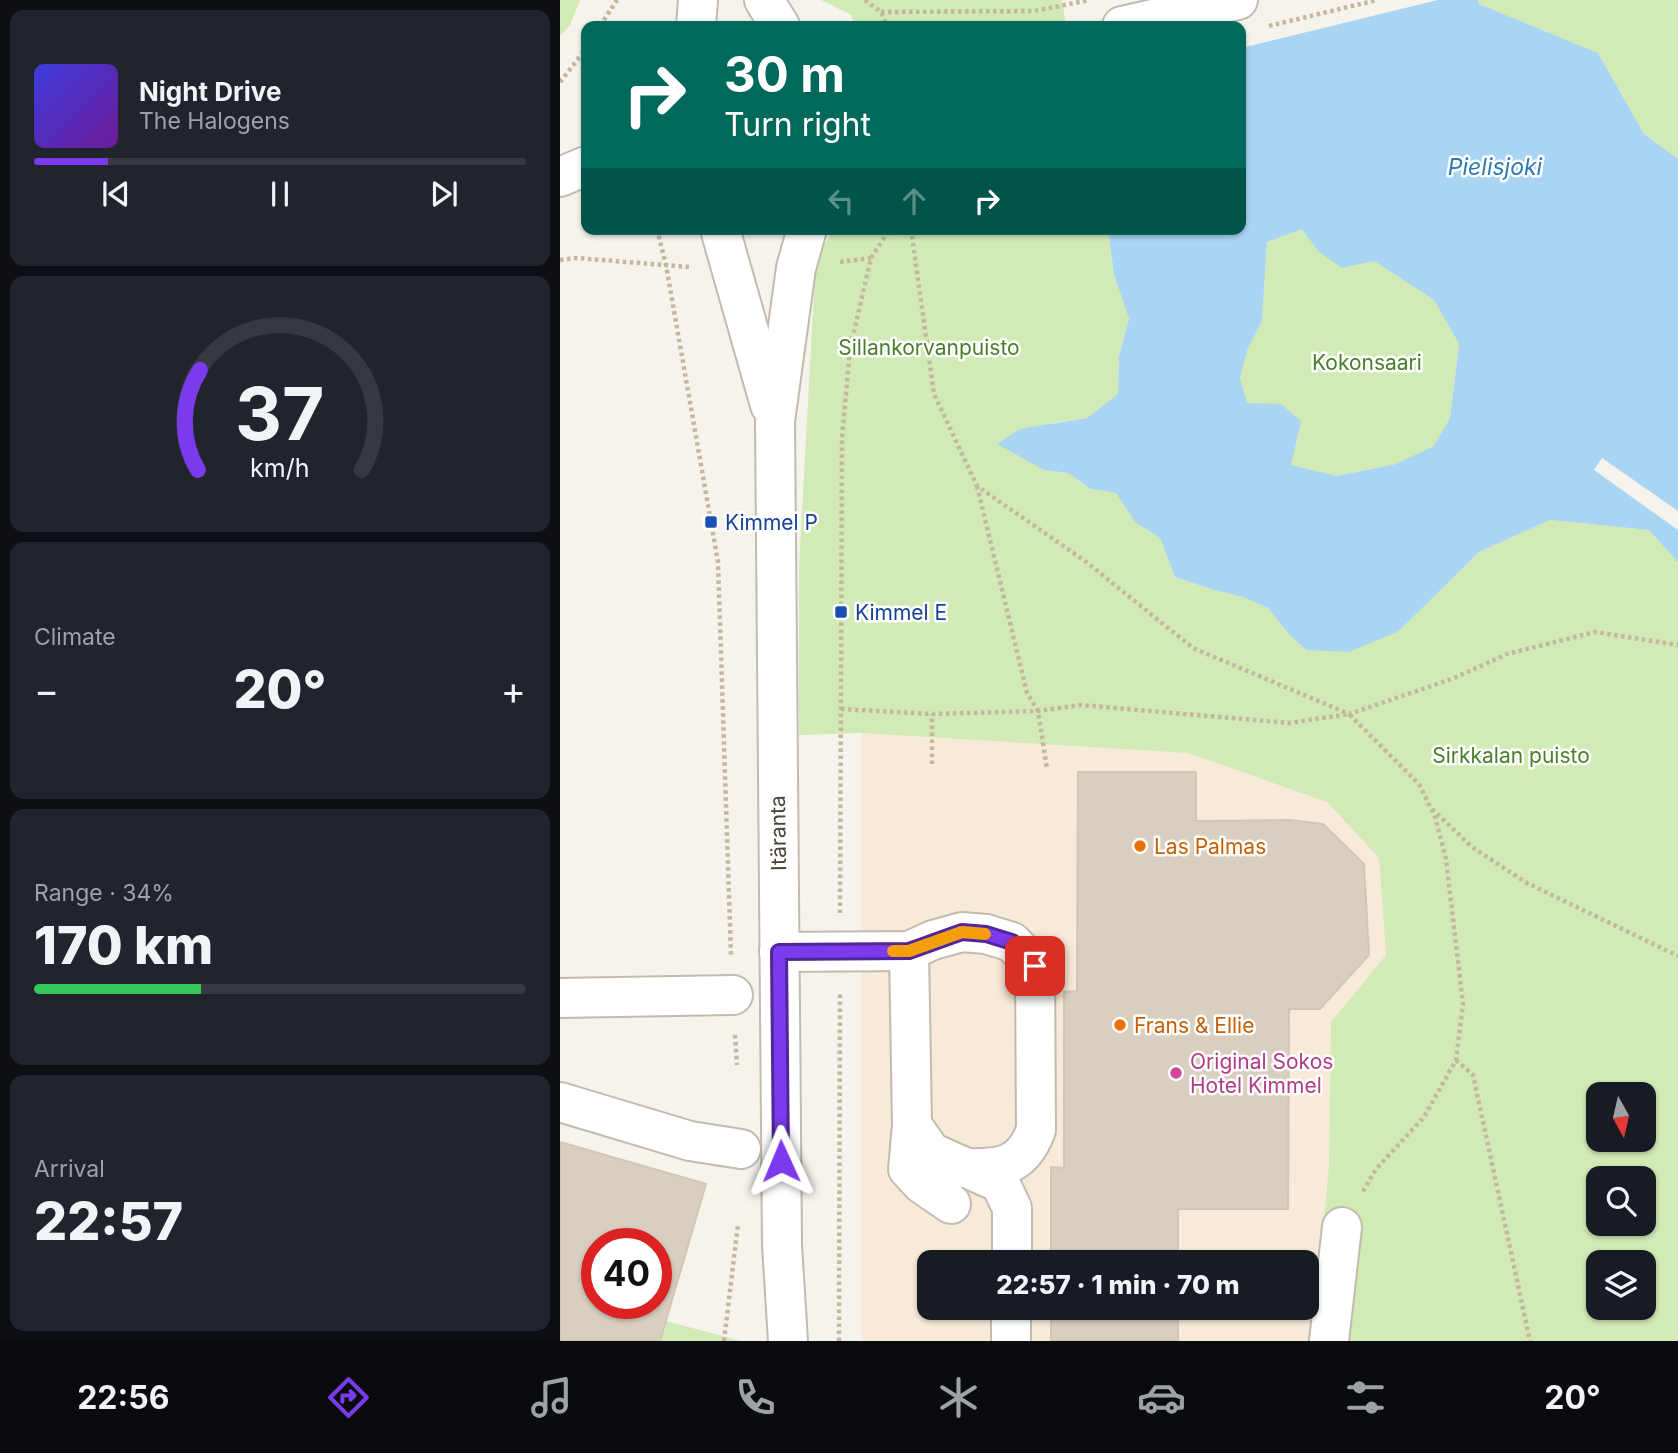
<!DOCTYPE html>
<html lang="en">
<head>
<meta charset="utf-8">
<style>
  body { margin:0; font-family:Inter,sans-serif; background:#20242c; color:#f1f3f6; height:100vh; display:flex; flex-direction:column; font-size:26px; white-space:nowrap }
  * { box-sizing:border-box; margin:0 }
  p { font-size:23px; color:#9ea1a6 }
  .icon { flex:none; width:38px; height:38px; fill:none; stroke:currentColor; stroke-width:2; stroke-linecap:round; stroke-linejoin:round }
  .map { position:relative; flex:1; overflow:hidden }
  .side { display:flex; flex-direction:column; gap:10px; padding:10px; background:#0d0f14; width:560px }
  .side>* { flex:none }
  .hud { position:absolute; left:21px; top:21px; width:665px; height:214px; border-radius:14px; box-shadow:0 2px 5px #0004; background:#00695c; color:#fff; overflow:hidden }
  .needle { width:46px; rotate:172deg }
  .controls { position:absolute; left:1026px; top:1082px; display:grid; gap:14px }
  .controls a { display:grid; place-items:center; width:70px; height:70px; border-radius:14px; background:#171b24; box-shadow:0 2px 5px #0004; font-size:35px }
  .speed { position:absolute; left:21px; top:1228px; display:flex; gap:14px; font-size:35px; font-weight:700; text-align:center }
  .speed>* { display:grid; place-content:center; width:91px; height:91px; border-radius:50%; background:#171b24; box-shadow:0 2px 5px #0004; line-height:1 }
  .speed .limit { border:10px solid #d22; background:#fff; color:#111 }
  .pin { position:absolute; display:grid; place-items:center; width:60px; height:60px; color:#fff; margin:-30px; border-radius:14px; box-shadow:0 4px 10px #0006 }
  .me { position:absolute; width:77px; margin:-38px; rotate:359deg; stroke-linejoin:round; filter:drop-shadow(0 0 5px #0008) }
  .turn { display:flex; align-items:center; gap:24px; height:147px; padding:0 28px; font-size:32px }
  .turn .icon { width:91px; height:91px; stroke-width:2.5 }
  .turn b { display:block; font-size:49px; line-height:60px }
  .lanes { display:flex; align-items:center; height:66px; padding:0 28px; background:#0003; justify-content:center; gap:35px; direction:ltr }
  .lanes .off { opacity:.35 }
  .big { font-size:52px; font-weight:800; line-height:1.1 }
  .side .card { flex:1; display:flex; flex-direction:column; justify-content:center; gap:10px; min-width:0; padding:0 24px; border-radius:14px; background:#20242c }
  .side .dial { align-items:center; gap:0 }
  .dial svg { height:182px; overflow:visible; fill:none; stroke:#363941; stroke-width:7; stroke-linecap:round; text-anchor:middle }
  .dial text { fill:#f1f3f6; stroke:none }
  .song { display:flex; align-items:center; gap:21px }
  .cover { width:84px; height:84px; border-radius:10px; background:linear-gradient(135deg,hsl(240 70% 55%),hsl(280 70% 35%)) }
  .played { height:7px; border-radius:4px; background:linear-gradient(90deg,#7c3aed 15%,#363941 15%) }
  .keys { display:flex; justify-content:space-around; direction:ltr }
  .heat { display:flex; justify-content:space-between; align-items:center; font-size:38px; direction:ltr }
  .charge { height:10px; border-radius:5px; background:linear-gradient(90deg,#34c759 34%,#363941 0) }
  .trip { position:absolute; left:357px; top:1250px; width:402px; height:70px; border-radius:14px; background:#171b24; box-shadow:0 2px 5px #0004; font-weight:800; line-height:70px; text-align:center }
  .tab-bar { display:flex; height:112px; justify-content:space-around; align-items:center; background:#090b0e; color:#9ea1a6 }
  .tab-bar .icon { width:49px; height:49px }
  .tab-bar .selected { color:#7c3aed }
  .tab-bar b { font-size:32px; color:#f1f3f6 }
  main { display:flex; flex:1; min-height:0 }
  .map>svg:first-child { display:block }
  .commercial { fill:#f7ead8; fill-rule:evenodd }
  .green { fill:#d2eab5; fill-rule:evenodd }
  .water { fill:#a9d4f2; fill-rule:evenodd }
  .pier { fill:#f6f3ec }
  .building { fill:#d8cfc1; stroke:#d3c7b4; stroke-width:2; fill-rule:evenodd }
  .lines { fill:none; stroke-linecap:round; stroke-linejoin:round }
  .minor-casing { stroke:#c2bbae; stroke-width:42 }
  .path { stroke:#c4b79f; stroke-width:4.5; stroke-dasharray:3.5 3.5; stroke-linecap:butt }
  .minor { stroke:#fff; stroke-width:38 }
  .route-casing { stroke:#51269a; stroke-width:18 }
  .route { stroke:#7c3aed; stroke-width:12 }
  .slow { stroke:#f59e0b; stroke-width:12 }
  .transit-dot { fill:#1a4fb4; stroke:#fff; stroke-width:2.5 }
  .food-dot { fill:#e8710a; stroke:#fff; stroke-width:2.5 }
  .hotel-dot { fill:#d1479c; stroke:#fff; stroke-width:2.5 }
  .labels { text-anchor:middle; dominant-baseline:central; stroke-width:5; stroke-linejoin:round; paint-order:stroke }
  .park-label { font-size:21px; fill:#4a7f2a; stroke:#fff }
  .transit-label { font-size:21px; fill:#164399; stroke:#fff; text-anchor:start }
  .street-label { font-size:21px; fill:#4b4439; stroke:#fff }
  .food-label { font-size:21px; fill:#c56008; stroke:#fff; text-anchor:start }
  .hotel-label { font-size:21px; fill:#b23c85; stroke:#fff; text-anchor:start }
  .water-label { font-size:23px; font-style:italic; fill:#2e7ab2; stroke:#fff }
</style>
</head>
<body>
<main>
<section class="side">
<div class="card">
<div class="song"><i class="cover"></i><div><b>Night Drive</b><p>The Halogens</p></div></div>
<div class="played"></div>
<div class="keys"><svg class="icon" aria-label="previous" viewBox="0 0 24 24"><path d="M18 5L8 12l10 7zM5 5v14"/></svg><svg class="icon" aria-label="pause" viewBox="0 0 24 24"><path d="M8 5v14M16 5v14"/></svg><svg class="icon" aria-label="next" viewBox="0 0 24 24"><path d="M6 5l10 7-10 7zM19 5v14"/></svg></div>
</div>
<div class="card dial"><svg viewBox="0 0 100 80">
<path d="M14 69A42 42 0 1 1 86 69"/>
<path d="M14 69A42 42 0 0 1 15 25" stroke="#7c3aed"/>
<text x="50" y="56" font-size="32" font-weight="700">37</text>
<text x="50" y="72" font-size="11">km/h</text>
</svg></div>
<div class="card"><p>Climate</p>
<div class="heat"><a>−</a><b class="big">20°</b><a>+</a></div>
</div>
<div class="card"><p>Range · 34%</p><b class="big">170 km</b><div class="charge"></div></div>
<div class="card"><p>Arrival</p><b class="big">22:57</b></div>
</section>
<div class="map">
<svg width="1118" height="1341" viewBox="0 0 1118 1341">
  <rect width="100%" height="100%" fill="#f6f3ec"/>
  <path class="commercial" d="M302 733 628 753 767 802 819 858 826 955 771 1022 769 1165 753 1341H302ZM369 1262H747V1307H369Z"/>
  <g class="green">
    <polygon points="0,0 20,0 10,25 0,36"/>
    <polygon points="261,0 506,0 509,26 295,26 291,15"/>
    <polygon points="918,0 1118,0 1118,159 1084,134 1038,53 919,4"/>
    <path d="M275 229H548L554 275 569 319 559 356 558 394 527 418 493 423 484 470 508 473 531 489 556 493 575 522 600 538 615 577 654 590 683 597 708 608 728 633 746 650 839 631 919 552 990 520 1089 530 1118 562V1341H753L769 1165 771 1022 826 955 819 858 767 802 628 753 302 733 239 735V565L256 257ZM1038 1094H1083V1139H1038ZM1038 1178H1083V1223H1038ZM1038 1262H1083V1307H1038Z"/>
    <polygon points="742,229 758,251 814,261 874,300 899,344 890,418 874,447 836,464 777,476 730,465 721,404 687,404 680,378 688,347 702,321 707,242"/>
    <polygon points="106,1321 181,1341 100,1341"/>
  </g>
  <path class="water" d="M506 0H918L919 4 1038 53 1084 134 1118 159V562L1089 530 990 520 919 552 839 631 789 652 746 650 728 633 708 608 683 597 654 590 615 577 600 538 575 522 556 493 531 489 508 473 484 470 437 444 460 429 527 418 558 394 559 356 569 319 554 275 548 229H681V26ZM742 229 758 251 782 268 814 261 874 300 899 344 890 418 874 446 836 464 777 476 731 465 741 421 721 404 687 403 680 378 688 348 702 321 707 242Z"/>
  <g class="pier">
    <polygon points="502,0 878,0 681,48 681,26 506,26"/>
    <polygon points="1042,458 1118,511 1118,530 1034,470"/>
  </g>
  <g class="building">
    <polygon points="518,772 636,772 636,821 730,820 763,824 804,864 809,955 760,1009 729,1009 728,1209 618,1209 618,1262 491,1262 491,1167 504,1168 504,992 517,991"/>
    <path d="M0 1142 146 1184 100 1341H0ZM37 1244H96V1304H37Z"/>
    <rect x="491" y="1307" width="127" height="34"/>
  </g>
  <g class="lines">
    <g class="minor-casing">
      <g id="minor">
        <polyline points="204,0 220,26"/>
        <polyline points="136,26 138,0"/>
        <polyline points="562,26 678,0"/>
        <polyline points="0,177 26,166"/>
        <polyline points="160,229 210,405"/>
        <polyline points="349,951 352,1125 371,1152 440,1183 452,1208 452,1262"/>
        <path d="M219 952 349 951 373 940 402 932 426 934 452 942 475 966 476 1130C462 1168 440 1169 403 1168"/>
        <polyline points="0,998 173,995"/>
        <polyline points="0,1102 130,1141 181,1149"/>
        <polyline points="352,1125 348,1169 362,1184 391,1204"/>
        <polyline points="228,1341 222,1245 215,421 236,268 247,229"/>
        <polyline points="451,1341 451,1307"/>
        <polyline points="769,1341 782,1227"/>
      </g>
    </g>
    <g class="path">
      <polyline points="305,0 321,12 327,26"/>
      <polyline points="321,12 474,11 530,0"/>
      <polyline points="40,26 57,0"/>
      <polyline points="709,26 817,0"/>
      <polyline points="0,82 26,49"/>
      <polyline points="97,229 106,265 158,562 171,956"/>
      <polyline points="351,229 374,394 417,486 525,561 633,648 789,714 892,679 947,654 1035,632 1118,645"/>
      <polyline points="0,260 17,258 129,267"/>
      <polyline points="280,262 311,258"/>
      <polyline points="417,486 467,693 478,711 487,769"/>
      <polyline points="281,709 372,714 478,711 521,705 729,723 789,714 859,784 875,817 886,859 903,1004 896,1060 864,1117 816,1169 802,1193"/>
      <polyline points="372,764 372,714"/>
      <polyline points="872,809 912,847 967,883 1118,956"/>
      <polyline points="280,913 282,438 290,349 311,258 330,229"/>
      <polyline points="175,1035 177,1065"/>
      <polyline points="896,1060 913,1075 970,1341"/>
      <polyline points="164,1341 178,1224"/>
      <polyline points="279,1341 280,992"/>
    </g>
    <use href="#minor" class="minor"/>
  </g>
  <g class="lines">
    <g class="route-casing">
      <polyline id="route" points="221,1161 219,952 349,951 402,932 426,934 452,942 475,966"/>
    </g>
    <use href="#route" class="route"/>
    <polyline class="slow" points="333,951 349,951 402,932 425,934"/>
  </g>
  <g class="transit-dot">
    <rect x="144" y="515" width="14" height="14" rx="3.5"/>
    <rect x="274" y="605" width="14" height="14" rx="3.5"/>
  </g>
  <g class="food-dot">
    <circle cx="580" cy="846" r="7"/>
    <circle cx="560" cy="1025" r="7"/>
  </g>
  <circle class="hotel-dot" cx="616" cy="1073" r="7"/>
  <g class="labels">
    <g class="park-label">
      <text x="369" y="347">Sillankorvanpuisto</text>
      <text x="807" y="362">Kokonsaari</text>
      <text x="951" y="755">Sirkkalan puisto</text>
    </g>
    <g class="transit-label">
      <text x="165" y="522">Kimmel P</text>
      <text x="295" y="612">Kimmel E</text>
    </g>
    <g class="street-label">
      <text transform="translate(218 833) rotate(-91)">Itäranta</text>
    </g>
    <g class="food-label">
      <text x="594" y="846">Las Palmas</text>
      <text x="574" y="1025">Frans &amp; Ellie</text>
    </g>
    <g class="hotel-label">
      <text x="630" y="1061">Original Sokos<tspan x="630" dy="24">Hotel Kimmel</tspan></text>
    </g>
    <g class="water-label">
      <text x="935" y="167">Pielisjoki</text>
    </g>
  </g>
</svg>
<div class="controls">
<a><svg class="needle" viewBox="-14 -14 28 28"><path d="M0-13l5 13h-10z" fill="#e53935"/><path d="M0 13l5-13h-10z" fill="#9ea1a6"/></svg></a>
<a><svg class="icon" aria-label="search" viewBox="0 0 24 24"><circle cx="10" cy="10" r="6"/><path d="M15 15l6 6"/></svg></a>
<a><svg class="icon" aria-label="layers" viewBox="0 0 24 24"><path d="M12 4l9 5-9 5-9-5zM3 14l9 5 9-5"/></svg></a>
</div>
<div class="speed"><div class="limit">40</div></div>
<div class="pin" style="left:475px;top:966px;background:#d93025"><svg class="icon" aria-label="arrive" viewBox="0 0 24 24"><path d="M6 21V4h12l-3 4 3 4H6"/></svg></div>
<svg class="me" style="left:221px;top:1161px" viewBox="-20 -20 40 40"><path d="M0-17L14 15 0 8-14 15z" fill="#7c3aed" stroke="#fff" stroke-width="4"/></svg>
<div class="trip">22:57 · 1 min · 70 m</div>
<div class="hud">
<div class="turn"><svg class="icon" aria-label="right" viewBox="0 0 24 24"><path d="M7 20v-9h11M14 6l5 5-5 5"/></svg><div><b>30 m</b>Turn right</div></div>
<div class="lanes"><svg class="icon off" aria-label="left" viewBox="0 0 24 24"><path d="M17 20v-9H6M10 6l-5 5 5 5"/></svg><svg class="icon off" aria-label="ahead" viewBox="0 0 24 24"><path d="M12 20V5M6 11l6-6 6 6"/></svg><svg class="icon" aria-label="right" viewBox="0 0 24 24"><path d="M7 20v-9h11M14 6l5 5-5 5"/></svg></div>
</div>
</div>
</main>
<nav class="tab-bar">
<b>22:56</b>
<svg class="icon selected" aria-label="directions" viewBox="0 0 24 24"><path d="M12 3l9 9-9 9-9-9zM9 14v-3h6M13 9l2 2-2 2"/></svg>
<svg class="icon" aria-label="music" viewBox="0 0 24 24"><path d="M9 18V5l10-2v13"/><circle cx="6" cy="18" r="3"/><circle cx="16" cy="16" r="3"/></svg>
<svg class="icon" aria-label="phone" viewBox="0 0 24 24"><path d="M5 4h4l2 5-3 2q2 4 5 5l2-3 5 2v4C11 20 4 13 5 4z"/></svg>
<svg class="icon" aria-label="climate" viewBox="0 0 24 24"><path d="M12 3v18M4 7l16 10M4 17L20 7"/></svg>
<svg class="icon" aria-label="car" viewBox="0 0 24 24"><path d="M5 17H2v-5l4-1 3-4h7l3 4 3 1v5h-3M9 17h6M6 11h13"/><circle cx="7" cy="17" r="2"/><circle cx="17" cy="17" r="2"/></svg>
<svg class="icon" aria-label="filters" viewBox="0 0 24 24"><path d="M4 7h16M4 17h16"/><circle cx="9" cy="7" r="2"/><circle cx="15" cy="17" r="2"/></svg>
<b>20°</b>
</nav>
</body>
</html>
